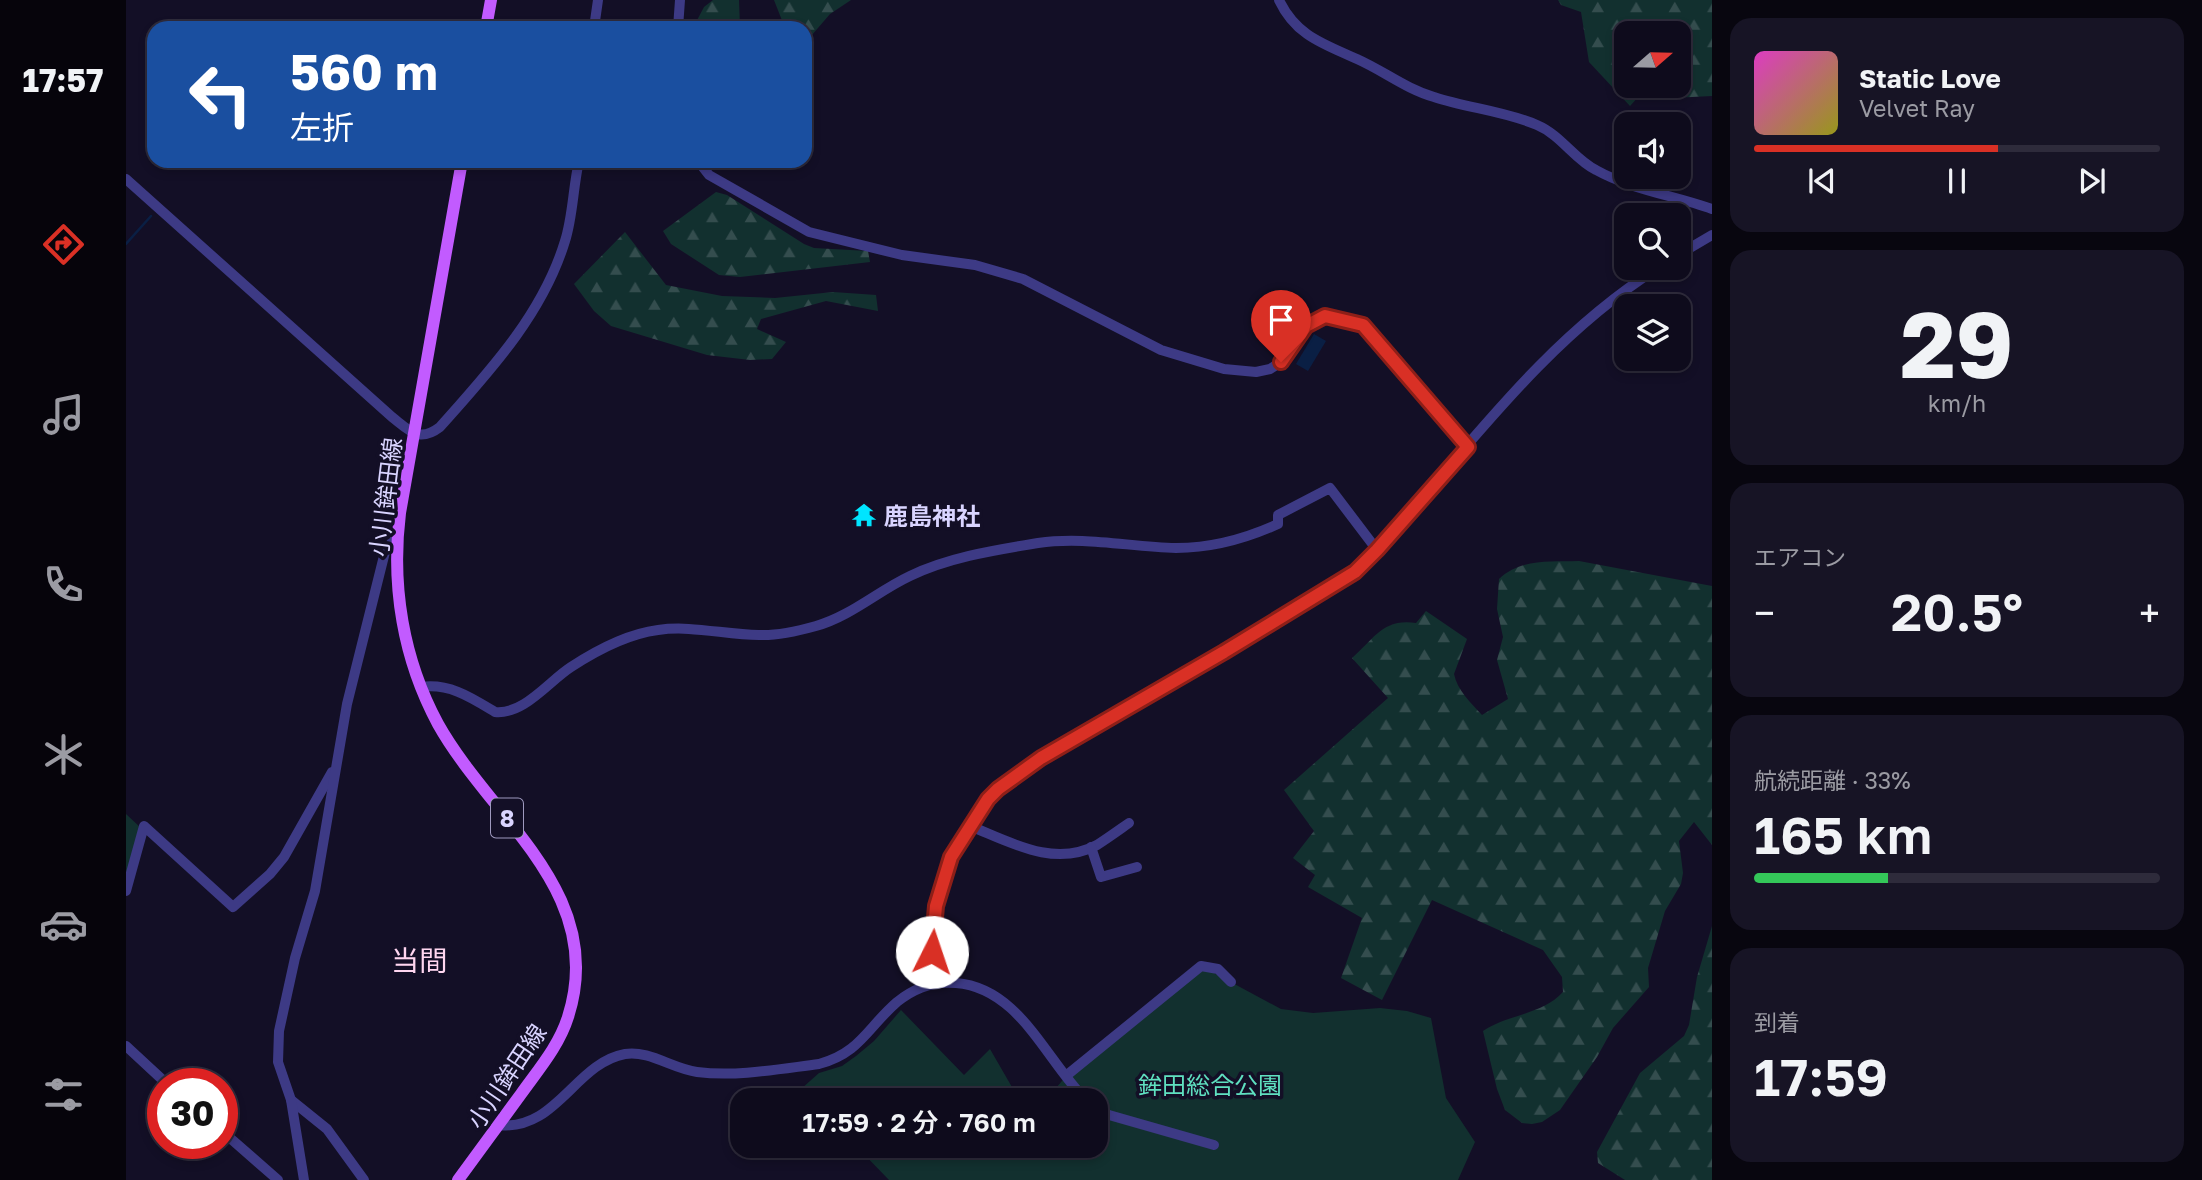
<!DOCTYPE html>
<html lang="ja">
<head>
<meta charset="utf-8">
<style>
  body { margin:0; font-family:"Golos Text","Noto Sans JP",sans-serif; background:#171425; color:#f1f3f6; height:100vh; display:flex; flex-direction:column; font-size:26px; white-space:nowrap }
  * { box-sizing:border-box; margin:0 }
  p { font-size:23px; color:#9b9ba3 }
  .icon { flex:none; width:38px; height:38px; fill:none; stroke:currentColor; stroke-width:2; stroke-linecap:round; stroke-linejoin:round }
  .map { position:relative; flex:1; overflow:hidden }
  .panel { display:flex; flex-direction:column; gap:18px; padding:18px; background:#08060f; width:490px }
  .panel>* { flex:none }
  .hud { position:absolute; left:21px; top:21px; width:665px; height:147px; border-radius:21px; box-shadow:0 4px 10px #0003,0 0 0 2px #2e2b3b; background:#1a4fa0; color:#fff; overflow:hidden }
  .needle { width:46px; rotate:70deg }
  .buttons { position:absolute; left:1488px; top:21px; display:grid; gap:14px }
  .buttons a { display:grid; place-items:center; width:77px; height:77px; border-radius:14px; background:#0e0b1c; box-shadow:0 4px 10px #0003,0 0 0 2px #2e2b3b; font-size:35px }
  .speed { position:absolute; left:21px; top:1068px; display:flex; gap:14px; font-size:35px; font-weight:700; text-align:center }
  .speed>* { display:grid; place-content:center; width:91px; height:91px; border-radius:50%; background:#0e0b1c; box-shadow:0 4px 10px #0003,0 0 0 2px #2e2b3b; line-height:1 }
  .speed .limit { border:10px solid #d22; background:#fff; color:#111 }
  .pin { position:absolute; display:grid; place-items:center; width:60px; height:60px; color:#fff; margin:-72px -30px; border-radius:50% 50% 50% 0; rotate:-45deg; box-shadow:0 0 7px #0007 }
  .pin .icon { rotate:45deg }
  .me { position:absolute; width:77px; margin:-38px; rotate:4deg; stroke-linejoin:round; filter:drop-shadow(0 0 5px #0008) }
  .turn { display:flex; align-items:center; gap:24px; height:147px; padding:0 28px; font-size:32px }
  .turn .icon { width:91px; height:91px; stroke-width:2.5 }
  .turn b { display:block; font-size:49px; line-height:60px }
  .big { font-size:52px; font-weight:600; line-height:1.1 }
  .panel .widget { flex:1; display:flex; flex-direction:column; justify-content:center; gap:10px; min-width:0; padding:0 24px; border-radius:21px; background:#171425 }
  .panel .dial { align-items:center; gap:0 }
  .dial b { font-size:91px; line-height:1 }
  .song { display:flex; align-items:center; gap:21px }
  .cover { width:84px; height:84px; border-radius:10px; background:linear-gradient(135deg,hsl(310 70% 55%),hsl(60 70% 35%)) }
  .played { height:7px; border-radius:4px; background:linear-gradient(90deg,#d93025 60%,#2e2b3b 60%) }
  .keys { display:flex; justify-content:space-around; direction:ltr }
  .heat { display:flex; justify-content:space-between; align-items:center; font-size:38px; direction:ltr }
  .charge { height:10px; border-radius:5px; background:linear-gradient(90deg,#34c759 33%,#2e2b3b 0) }
  .trip { position:absolute; left:604px; top:1088px; width:378px; height:70px; border-radius:21px; background:#0e0b1c; box-shadow:0 4px 10px #0003,0 0 0 2px #2e2b3b; font-weight:600; line-height:70px; text-align:center }
  main { display:flex; flex:1; min-height:0 }
  .menu { display:flex; flex-direction:column; width:126px; justify-content:space-around; align-items:center; background:#06040b; color:#9b9ba3 }
  .menu .icon { width:49px; height:49px }
  .menu .selected { color:#d93025 }
  .menu b { font-size:32px; color:#f1f3f6 }
  .map>svg:first-child { display:block }
  .green { fill:#12302f }
  .forest { fill:url(#forest-firs); fill-rule:evenodd }
  .water { fill:#0a1f44 }
  .lines { fill:none; stroke-linecap:round; stroke-linejoin:round }
  .stream { stroke:#0a1f44; stroke-width:2.5 }
  .minor { stroke:#3d3a85; stroke-width:10 }
  .major { stroke:#c25bff; stroke-width:12 }
  .route-casing { stroke:#8d1f18; stroke-width:18 }
  .route { stroke:#d93025; stroke-width:12 }
  .labels { text-anchor:middle; dominant-baseline:central; stroke-width:7; stroke-linejoin:round; paint-order:stroke }
  .shield { fill:#130f26; stroke:#9e99be; stroke-width:2 }
  .shield-label { font-size:23px; font-weight:bold; fill:#d9d4ff }
  .street-label { font-size:24px; fill:#d9d4ff; stroke:#130f26 }
  .poi-label { font-size:24px; font-weight:bold; fill:#d9d4ff; stroke:#130f26; text-anchor:start }
  .park-label { font-size:24px; fill:#5fe0c0; stroke:#130f26 }
  .quarter-label { font-size:28px; fill:#ffd6f0; stroke:#130f26 }
</style>
</head>
<body>
<main>
<nav class="menu">
<b>17:57</b>
<svg class="icon selected" aria-label="directions" viewBox="0 0 24 24"><path d="M12 3l9 9-9 9-9-9zM9 14v-3h6M13 9l2 2-2 2"/></svg>
<svg class="icon" aria-label="music" viewBox="0 0 24 24"><path d="M9 18V5l10-2v13"/><circle cx="6" cy="18" r="3"/><circle cx="16" cy="16" r="3"/></svg>
<svg class="icon" aria-label="phone" viewBox="0 0 24 24"><path d="M5 4h4l2 5-3 2q2 4 5 5l2-3 5 2v4C11 20 4 13 5 4z"/></svg>
<svg class="icon" aria-label="climate" viewBox="0 0 24 24"><path d="M12 3v18M4 7l16 10M4 17L20 7"/></svg>
<svg class="icon" aria-label="car" viewBox="0 0 24 24"><path d="M5 17H2v-5l4-1 3-4h7l3 4 3 1v5h-3M9 17h6M6 11h13"/><circle cx="7" cy="17" r="2"/><circle cx="17" cy="17" r="2"/></svg>
<svg class="icon" aria-label="filters" viewBox="0 0 24 24"><path d="M4 7h16M4 17h16"/><circle cx="9" cy="7" r="2"/><circle cx="15" cy="17" r="2"/></svg>
</nav>
<div class="map">
<svg width="1586" height="1180" viewBox="0 0 1586 1180">
  <defs>
    <pattern id="forest-firs" width="22" height="20" patternUnits="userSpaceOnUse" patternTransform="scale(1.75)"><rect width="22" height="20" fill="#12302f"/><path d="M5 1l3.5 6h-7zM16 11l3.5 6h-7z" fill="#344d4e"/></pattern>
  </defs>
  <rect width="100%" height="100%" fill="#130f26"/>
  <g class="green">
    <polygon points="0,814 16,829 0,879"/>
    <polygon points="1075,966 1155,1009 1187,1013 1254,1008 1281,1011 1305,1018 1320,1098 1349,1142 1332,1180 763,1180 730,1146 970,1146 970,1101 919,1101 941,1075"/>
    <polygon points="775,1010 838,1075 864,1049 894,1101 686,1101 675,1089 693,1073 716,1066 730,1056 748,1041"/>
  </g>
  <g class="forest">
    <polygon points="587,0 613,0 614,28 567,28 578,7"/>
    <polygon points="648,0 725,0 704,14 679,43 679,28 659,28"/>
    <path d="M1432 0H1586V96L1546 98 1522 86 1504 106 1463 62 1455 12 1435 5ZM1552 33V86H1500V33Z"/>
    <polygon points="590,192 601,195 678,244 688,248 742,251 744,262 614,277 593,275 545,244 537,231"/>
    <polygon points="499,232 540,285 596,296 649,298 707,292 750,295 752,311 700,301 635,319 631,329 660,342 646,359 624,360 581,355 485,326 468,311 448,284"/>
    <path d="M1453 561 1586 586V845L1568 822 1553 841 1557 873 1555 884 1539 911 1522 968 1523 987 1487 1028 1471 1057 1434 1110 1416 1122 1406 1124 1396 1123 1379 1110 1371 1089 1357 1031C1382 1014 1416 1015 1437 992L1436 977 1417 950 1306 900 1256 1000 1215 978 1236 918 1182 887 1189 875 1167 858 1188 831 1158 790 1262 698 1226 658C1248 639 1257 618 1290 623L1300 611 1341 639 1328 674C1331 690 1345 703 1356 715L1382 699 1371 660 1377 637 1371 609 1373 579C1395 558 1425 562 1453 561Z"/>
    <polygon points="1586,926 1586,1180 1499,1180 1472,1163 1471,1152 1514,1073 1558,1036 1563,1025 1571,977"/>
  </g>
  <polygon class="water" points="1188,334 1200,341 1182,371 1170,364"/>
  <g class="lines">
    <polyline class="stream" points="0,244 25,216"/>
    <g class="minor">
      <path d="M1153 0C1170 36 1198 44 1231 59 1258 71 1280 89 1308 97 1341 108 1379 111 1411 125 1435 135 1449 160 1470 170 1506 190 1547 195 1586 209"/>
      <polyline points="468,28 472,0"/>
      <polyline points="552,28 554,0"/>
      <polyline points="572,161 583,175 683,232 776,255 849,265 897,279 1035,350 1098,369 1130,372 1144,369 1155,362 1180,326 1199,316 1237,325 1342,447"/>
      <path d="M0 179 266 417C284 431 293 443 314 427 363 372 417 314 439 241 447 216 447 187 453 161"/>
      <polyline points="1552,255 1586,235"/>
      <path d="M295 687C324 683 346 698 369 712 398 715 423 681 445 667 471 650 501 634 532 630 566 625 600 635 633 635 652 636 672 631 690 626 725 616 752 591 784 576 823 557 870 550 912 543 958 536 1004 547 1050 548 1086 548 1119 539 1152 524V515L1204 488 1251 550"/>
      <path d="M844 826C884 842 928 868 971 845 982 838 993 830 1003 823"/>
      <polyline points="965,847 975,877 1011,867"/>
      <polyline points="0,891 18,826 107,907 144,874 158,857 206,772"/>
      <path d="M810 982C801 914 818 851 862 798 888 768 930 750 963 730 1022 696 1080 663 1138 628 1168 610 1202 594 1229 572 1237 565 1244 557 1251 550 1339 451 1419 339 1532 268"/>
      <polyline points="0,1046 40,1083"/>
      <polyline points="941,1075 1075,966 1092,969 1105,982"/>
      <polyline points="165,1100 201,1129 238,1180"/>
      <polyline points="970,1109 983,1115 1088,1145"/>
      <path d="M372 1125C430 1132 449 1063 499 1054 523 1050 547 1069 571 1072 611 1077 653 1069 693 1064 734 1053 741 1028 771 1002 788 988 808 981 830 983 894 988 920 1061 961 1101"/>
      <polyline points="96,1131 152,1180"/>
      <polyline points="178,1180 165,1100 152,1062 153,1031 169,958 189,891 221,704 259,552 272,533"/>
    </g>
    <g class="major">
      <polyline points="360,28 365,0"/>
      <path d="M332 1180C353 1151 374 1123 395 1094 412 1070 433 1046 442 1017 482 893 365 819 312 724 277 659 265 586 274 513L336 161"/>
    </g>
  </g>
  <g class="lines">
    <g class="route-casing">
      <polyline id="route" points="806,952 810,906 825,857 862,799 872,789 915,758 1098,652 1229,572 1251,550 1342,447 1237,325 1199,316 1180,326 1155,362"/>
    </g>
    <use href="#route" class="route"/>
  </g>
  <defs>
    <g id="temple-bare" transform="scale(1.89)"><path d="M0-6L5-2H3V0L6.5 2.5H4V6H1.5V3h-3V6H-4V2.5H-6.5L-3 0V-2H-5Z" fill="#00e5ff" stroke="#130f26" stroke-width="2.5" paint-order="stroke"/></g>
  </defs>
  <g fill-rule="evenodd">
    <use href="#temple-bare" x="738" y="515"/>
  </g>
  <g class="labels">
    <rect class="shield" x="365" y="798.5" width="32" height="39" rx="5"/>
    <g class="shield-label">
      <text x="381" y="818">8</text>
    </g>
    <g class="street-label">
      <text transform="translate(259 497) rotate(-83)">小川鉾田線</text>
      <text transform="translate(380 1076) rotate(-56)">小川鉾田線</text>
    </g>
    <g class="poi-label">
      <text x="758" y="515">鹿島神社</text>
    </g>
    <g class="park-label">
      <text x="1084" y="1084">鉾田総合公園</text>
    </g>
    <g class="quarter-label">
      <text x="293" y="960">当間</text>
    </g>
  </g>
</svg>
<div class="buttons">
<a><svg class="needle" viewBox="-14 -14 28 28"><path d="M0-13l5 13h-10z" fill="#e53935"/><path d="M0 13l5-13h-10z" fill="#9b9ba3"/></svg></a>
<a><svg class="icon" aria-label="sound" viewBox="0 0 24 24"><path d="M4 9h4l5-4v14l-5-4H4zM17 9q2 3 0 6"/></svg></a>
<a><svg class="icon" aria-label="search" viewBox="0 0 24 24"><circle cx="10" cy="10" r="6"/><path d="M15 15l6 6"/></svg></a>
<a><svg class="icon" aria-label="layers" viewBox="0 0 24 24"><path d="M12 4l9 5-9 5-9-5zM3 14l9 5 9-5"/></svg></a>
</div>
<div class="speed"><div class="limit">30</div></div>
<div class="pin" style="left:1155px;top:362px;background:#d93025"><svg class="icon" aria-label="arrive" viewBox="0 0 24 24"><path d="M6 21V4h12l-3 4 3 4H6"/></svg></div>
<svg class="me" style="left:806px;top:952px" viewBox="-20 -20 40 40"><circle r="19" fill="#fff"/><path d="M0-13L10 11 0 6-10 11z" fill="#d93025"/></svg>
<div class="trip">17:59 · 2 分 · 760 m</div>
<div class="hud">
<div class="turn"><svg class="icon" aria-label="left" viewBox="0 0 24 24"><path d="M17 20v-9H6M10 6l-5 5 5 5"/></svg><div><b>560 m</b>左折</div></div>
</div>
</div>
<section class="panel">
<div class="widget">
<div class="song"><i class="cover"></i><div><b>Static Love</b><p>Velvet Ray</p></div></div>
<div class="played"></div>
<div class="keys"><svg class="icon" aria-label="previous" viewBox="0 0 24 24"><path d="M18 5L8 12l10 7zM5 5v14"/></svg><svg class="icon" aria-label="pause" viewBox="0 0 24 24"><path d="M8 5v14M16 5v14"/></svg><svg class="icon" aria-label="next" viewBox="0 0 24 24"><path d="M6 5l10 7-10 7zM19 5v14"/></svg></div>
</div>
<div class="widget dial"><b>29</b><p>km/h</p></div>
<div class="widget"><p>エアコン</p>
<div class="heat"><a>−</a><b class="big">20.5°</b><a>+</a></div>
</div>
<div class="widget"><p>航続距離 · 33%</p><b class="big">165 km</b><div class="charge"></div></div>
<div class="widget"><p>到着</p><b class="big">17:59</b></div>
</section>
</main>
</body>
</html>
